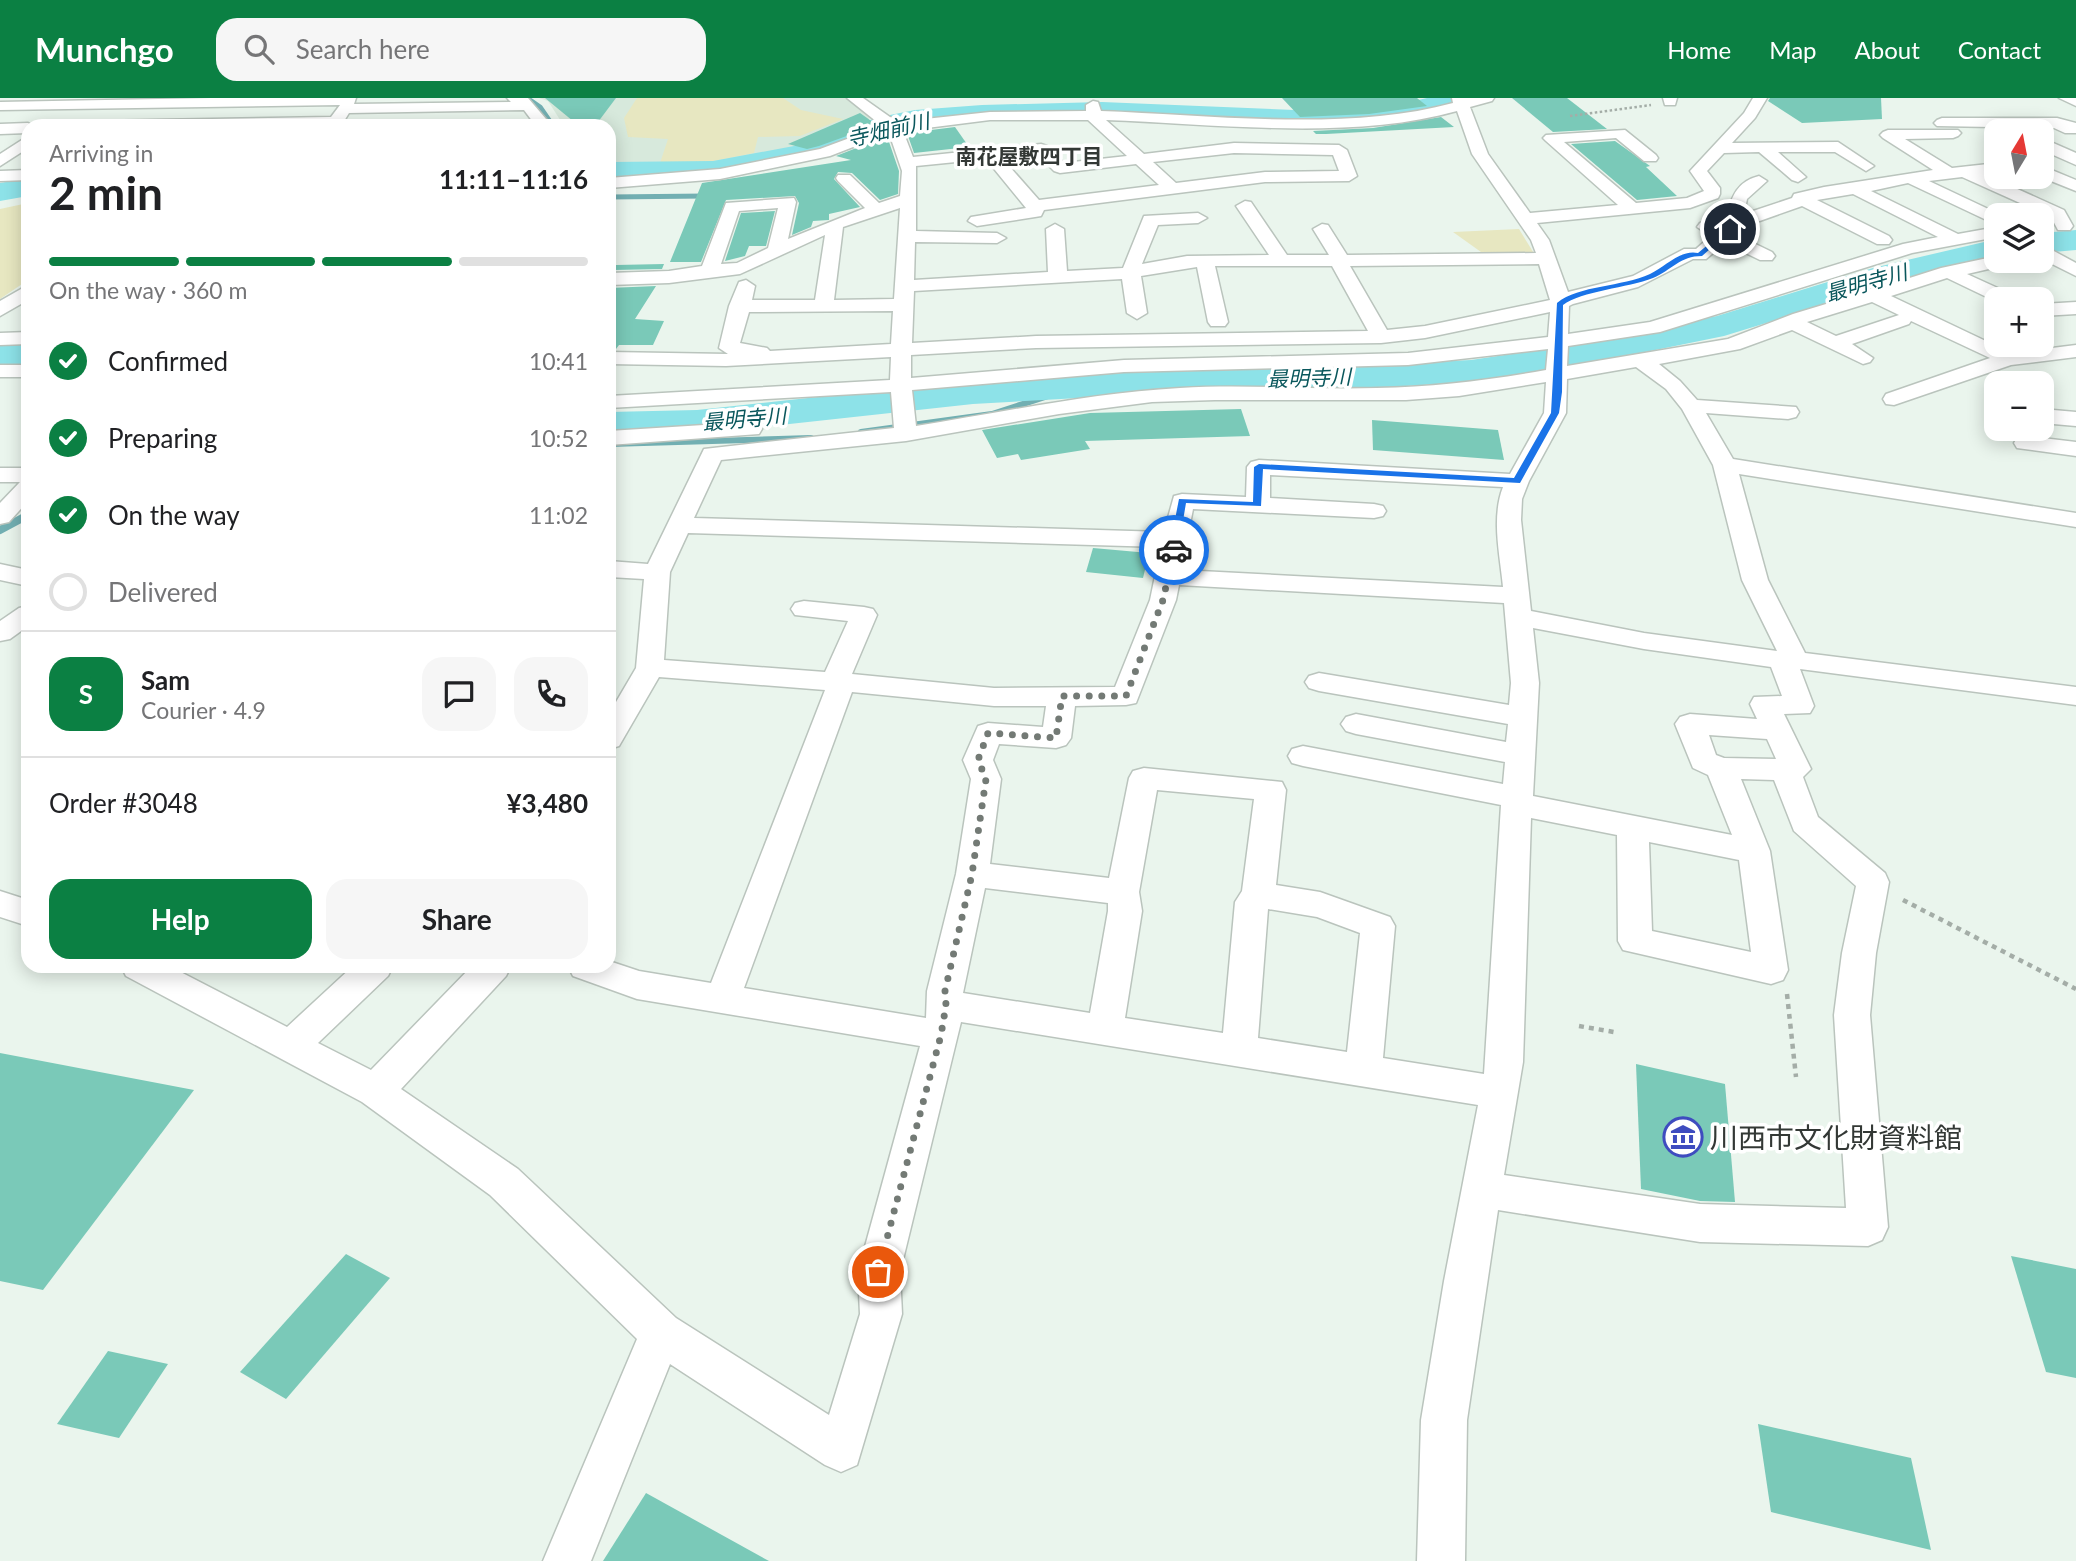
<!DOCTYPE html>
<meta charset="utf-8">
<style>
body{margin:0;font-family:Lato,"Noto Sans JP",sans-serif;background:#f6f6f6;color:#202124;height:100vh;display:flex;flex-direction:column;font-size:26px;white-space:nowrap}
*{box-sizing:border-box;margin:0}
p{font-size:23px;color:#757577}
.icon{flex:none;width:38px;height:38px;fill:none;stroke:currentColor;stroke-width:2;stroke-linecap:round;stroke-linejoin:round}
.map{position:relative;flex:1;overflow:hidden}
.panel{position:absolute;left:21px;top:21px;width:595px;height:854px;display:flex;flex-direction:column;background:#fff;border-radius:21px;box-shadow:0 4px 18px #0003}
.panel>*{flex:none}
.needle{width:46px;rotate:10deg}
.fabs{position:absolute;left:1984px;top:21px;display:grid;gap:14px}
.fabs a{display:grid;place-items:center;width:70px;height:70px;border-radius:14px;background:#fff;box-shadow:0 4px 18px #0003;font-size:35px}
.pin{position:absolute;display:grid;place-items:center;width:60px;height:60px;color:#fff;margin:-30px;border:4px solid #fff;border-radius:50%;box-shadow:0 2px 7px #0007}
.courier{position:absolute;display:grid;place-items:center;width:70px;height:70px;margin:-35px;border:5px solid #1a73e8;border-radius:50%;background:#fff;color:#222;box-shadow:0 2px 9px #0007}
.overview em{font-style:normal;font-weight:700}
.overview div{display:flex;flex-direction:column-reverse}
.overview{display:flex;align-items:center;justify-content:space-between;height:119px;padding:0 28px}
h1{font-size:46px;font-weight:700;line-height:52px}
.bar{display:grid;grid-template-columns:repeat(4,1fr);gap:10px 7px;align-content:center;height:84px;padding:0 28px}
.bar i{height:9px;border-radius:5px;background:#e0e0e0}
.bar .active{background:#0b8043}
.bar p{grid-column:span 4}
.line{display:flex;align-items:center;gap:18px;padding:0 28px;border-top:2px solid #e0e0e0}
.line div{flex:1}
.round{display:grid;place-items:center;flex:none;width:74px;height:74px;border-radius:21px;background:#f6f6f6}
ol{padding:0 28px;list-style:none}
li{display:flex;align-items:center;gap:21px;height:77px}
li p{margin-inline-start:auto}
li .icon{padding:7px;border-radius:50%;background:#0b8043;color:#fff;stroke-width:4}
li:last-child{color:#757577}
li i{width:38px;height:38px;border:4px solid #e0e0e0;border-radius:50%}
.primary-button{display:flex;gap:14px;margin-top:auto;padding:14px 28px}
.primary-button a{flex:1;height:80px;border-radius:21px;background:#0b8043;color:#fff;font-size:28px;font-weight:700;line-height:80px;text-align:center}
.primary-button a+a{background:#f6f6f6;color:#202124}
header{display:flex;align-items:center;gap:42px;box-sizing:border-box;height:98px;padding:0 35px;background:#0b8043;color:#fff}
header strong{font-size:33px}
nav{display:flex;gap:38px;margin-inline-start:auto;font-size:24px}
.search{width:490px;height:63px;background:#f6f6f6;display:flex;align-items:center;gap:18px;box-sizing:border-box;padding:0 24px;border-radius:21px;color:#757577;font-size:26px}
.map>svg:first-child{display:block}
</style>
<header>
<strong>Munchgo</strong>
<div class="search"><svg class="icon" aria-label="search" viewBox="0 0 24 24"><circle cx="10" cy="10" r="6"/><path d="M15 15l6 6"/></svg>Search here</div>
<nav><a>Home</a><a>Map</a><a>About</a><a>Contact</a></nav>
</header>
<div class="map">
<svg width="2076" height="1463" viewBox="0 0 2076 1463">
<rect width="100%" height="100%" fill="#eaf5ed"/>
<path fill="#d7e9dc" d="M539,0H850L875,18L806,49L755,59L704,68L610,70L609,28H564L548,3Z"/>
<g fill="#e7e7c1">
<path d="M637,0H783L801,12L843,21L800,38L758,39L754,55L703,65H660L668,41L628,39L624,20Z"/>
<path d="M28,105V182L0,201V111Z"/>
<path d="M1519,131L1535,157L1488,159L1453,134Z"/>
</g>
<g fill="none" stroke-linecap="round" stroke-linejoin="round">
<g stroke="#72afb2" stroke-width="5">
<path d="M527,0L540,9L553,28"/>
<path d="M609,99L706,98"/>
</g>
<g stroke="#72afb2" stroke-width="6">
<path d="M861,334L992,316L1079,288"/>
<path d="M609,346L811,340"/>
</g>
<path stroke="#72afb2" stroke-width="8" d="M0,432L28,417"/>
<g fill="#8de2e8" fill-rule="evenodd">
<path d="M1427,0H1476L1472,6L1379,27L1344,30L1102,20L982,23L915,28L886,34L856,44L828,58L713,81L609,82V64L713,63L810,45L836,32L880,19L915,12L982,7L1102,4L1344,14L1379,11Z"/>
<path d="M28,80V98L0,103V85Z"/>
<path d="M2076,132V152L2042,155V135Z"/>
<path d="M1997,141V161L1895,185L1724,238L1572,269L1471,284L1311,294L1079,300L973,306L697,336L609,338V314L697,312L973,282L1079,276L1311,270L1471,262L1572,247L1717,218L1873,170Z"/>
<path d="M28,245V267L0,268V246Z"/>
</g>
</g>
<g fill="#7ac9b8">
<path d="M545,0H616L595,28H579Z"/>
<path d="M1282,0H1417L1427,8L1369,16L1300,19Z"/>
<path d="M1512,0H1567L1607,31L1553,34Z"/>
<path d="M1770,0H1881L1882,21L1802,25L1768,3Z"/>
<path d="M860,15L877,27L819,48L807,51L788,46Z"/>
<path d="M1441,19L1454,29L1326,36H1316L1313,33L1373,30Z"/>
<path d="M955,29L969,49L914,55L907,35Z"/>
<path d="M887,38L899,73L898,96L880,102L852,75L838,74L834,81L860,109L829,116V122L813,123L811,129L792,137L799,105L795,98L726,102L701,164H670L702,85L851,62L836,58Z"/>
<path d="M1615,43L1650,68L1646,69L1677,98L1637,102L1571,46Z"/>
<path d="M775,113L766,148H749L745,158L725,163L741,115Z"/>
<path d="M664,166L662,171L614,172L616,167Z"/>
<path d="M656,188L635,221L664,223L653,247H619L616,251H609V190Z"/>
<path d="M1241,311L1250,338L1085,343L1090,351L1021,362L1018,356L997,360L982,332L1090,315Z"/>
<path d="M1372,322L1498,332L1504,362L1373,352Z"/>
<path d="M1093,450L1149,455L1143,480L1086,474Z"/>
<path d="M0,955L194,992L43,1192L0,1183Z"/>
<path d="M1636,966L1725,986L1735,1104L1700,1103L1641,1091Z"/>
<path d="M346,1156L390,1180L286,1301L240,1274Z"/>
<path d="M2011,1158L2076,1171V1280L2046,1274Z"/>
<path d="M108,1253L168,1266L119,1340L57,1326Z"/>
<path d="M1758,1326L1911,1360L1931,1452L1771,1414Z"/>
<path d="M646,1395L769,1463H603Z"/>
</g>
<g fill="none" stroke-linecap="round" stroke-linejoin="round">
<g stroke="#bac4bd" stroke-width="3">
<g id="minor">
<path d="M211,0H356L354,6L511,4L507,0H528L552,28H536L524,12L349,15L341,28H86L94,23L331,19L340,7L0,12V4Z"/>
<path d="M847,0H863L897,24L990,14L1086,13V7L1093,3L1098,4L1101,13C1211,17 1348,34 1453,5L1452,0H1494L1492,3L1470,9L1488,56L1530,115L1618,107L1546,43L1543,40L1546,37L1625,32L1656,57L1658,60L1656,63H1644L1616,40L1564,44L1636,105L1687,100L1704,93L1690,73L1744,15L1753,0H1767L1755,20L1732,45L1838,44L1874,68L1866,73L1835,54H1778L1806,79L1798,84L1792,82L1759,54L1724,55L1707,73L1720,90V96L1718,100L1690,110L1537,125L1549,142L1568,194L1633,178L1684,151H1696L1711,138L1697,129L1700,125L1706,124L1722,129C1731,107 1731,85 1759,78L1767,83L1747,101L1744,116L1792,100L1794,96L1824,89L1933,72L1883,40L1880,37L1883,34L1888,32H1958L1961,35L1958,38L1953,40L1905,41L1952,70L1997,65V75L1984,76L2064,112L2073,128L2070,132H2058L2051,119L1962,79L1929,83L2001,117H1997V127L1908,85L1871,93L1958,136L1997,129V139L1912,155L1660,234L1568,248L1567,268L1728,241L1793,216L1859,196L1860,190L1875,191L1941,170L1997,158V163H2009L2006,167L1967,176L2013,197L2015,201H1997V204L1947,180L1891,198L2011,255L2076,247V259L2011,267L1894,307L1886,306L1883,301L1886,296L1990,260L1911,223L1909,226L1852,246L1873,260L1870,264L1863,266L1792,232L1740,251L1659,266L1680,283L1697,302L1796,309L1799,314L1796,319L1788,321L1706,315L1733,361L2076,415V429L1739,376L1768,482L1805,555L2076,589V607L1800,571L1814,608L1810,615L1784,616L1811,671L1803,679L1818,719L1885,775L1889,784L1876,855L1870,917L1888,1129L1882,1142L1868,1148L1700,1144L1498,1112L1467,1322L1465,1463H1417L1421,1322L1444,1183L1478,1007L961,924L900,1174L902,1216L857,1367L841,1374L825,1367L670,1266L591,1463H543L637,1241L490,1097L362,1004L126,878L121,868H169L287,929L353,868H393L388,878L318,945L371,972L472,868H511L506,878L401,991L518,1071L676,1220L829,1317L860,1216L858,1174L920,948L637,901L573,878L568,868H609V863L639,873L711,885L825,592L659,579L619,648L609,651V616L636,570L644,481L609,479V463L648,466L704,351L894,330L891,294L609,310V298L890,282L891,259L726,268L609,266V254L728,256L719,250L729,208L739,184L746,182L755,188L752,202H815L825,137L740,176L669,185L609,187V175L669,173L702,168L726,105L794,100L796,104L788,141L865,110L838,83L836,80L838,77H850L879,105L900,98L902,73L889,35L830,58L720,81L609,90V80L720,71L820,51L882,28ZM1457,13L1472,56L1531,142L1536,155L1347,157L1328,127L1322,126L1313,131L1329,157H1287L1251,104L1245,103L1236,108L1269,157L1187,158L1142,166L1158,127L1198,125L1207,120L1198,115L1144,118L1123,170L1067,173L1064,131L1055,126L1046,131L1048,174L914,182L915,144L997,145L1006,140L997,135L916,133V68L986,61L1026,110L971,119L968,123L977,128L1035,119L1041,118L1044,112L1265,84L1349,83L1357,78L1347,52L1339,47L1234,45L1144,56L1106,22C1215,26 1351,43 1457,13ZM990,22H1088L1127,58L1064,65L1047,48L1041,46L913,59L903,33ZM1234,55L1333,57L1339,73L1265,74L1176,85L1153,64ZM1037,56L1054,73L1060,75L1136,66L1159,87L1039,102L1002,60ZM1853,96L1938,139L1903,146L1650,224L1568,236L1569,208L1573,206L1638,189L1693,161H1706L1725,145L1760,162H1772L1775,158L1772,154L1735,136L1741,126L1754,125L1802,108L1877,146H1889L1892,142L1889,138L1817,102ZM778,110L768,150L737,165L721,166L739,113ZM900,110L894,201L834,202L843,129ZM1539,166L1550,202L1425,228L1387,232L1350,168ZM1215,168H1332L1368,233L1036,238L912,245L914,193L1122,181L1127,215L1137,221L1147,215L1141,178L1197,169L1208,224L1211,228H1225L1228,224ZM1872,204L1899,217L1836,238L1807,224ZM893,213L891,246L770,253L767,250L740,245L749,214ZM1550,214L1548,239L1408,255L1124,262L911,280V257L1036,250L1381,245L1425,240ZM1548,251L1546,272C1490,282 1434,289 1377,290C1311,292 1246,286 1180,290C1091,295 1004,314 916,328L912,292L1124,274L1408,267ZM1636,269L1666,291L1682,311L1713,367L1742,482L1777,553L1644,535L1531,513L1521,422L1522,401L1529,383L1566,315L1567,281ZM1546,284L1544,315L1510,376L1259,362L1251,364L1247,369L1246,399L1182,396L1174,398L1164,434L694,420L721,362L906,343L1059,316L1152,304L1215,302H1406L1459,298ZM1270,377L1503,389C1491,420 1500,457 1503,489L1181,472L1193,411L1374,420L1383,418L1386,413L1383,408L1374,406L1270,400ZM688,435L1161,449L1150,502L1115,589L994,590L852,576L877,517L873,511L864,509L804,503L795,505L791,511L795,517L848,523L825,574L664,562L670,474ZM1179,487L1504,505L1511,585L1509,607L1319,575L1309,578L1305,584L1309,590L1319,593L1508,626L1506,644L1356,616L1346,619L1341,626L1346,633L1356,636L1505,664L1503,686L1303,648L1292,651L1288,658L1292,665L1303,668L1501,707L1484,976L1383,960L1395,828L1390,819L1320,794L1276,787L1286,692L1282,684L1144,670L1133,673L1129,680L1109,780L990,766L1001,681L993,662L999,646L1056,650L1066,647L1071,640L1075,608L1126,607L1136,605L1176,502ZM1533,530L1644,551L1771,569L1782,598L1754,599L1750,606L1757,621L1690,616L1680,619L1675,626L1693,670L1708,677L1732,737L1533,698L1539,585ZM852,594L994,608H1046L1043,629L988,625L978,628L963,662L971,681L956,776L927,893L926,920L744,890ZM1709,637L1767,641L1776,661L1724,660L1716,657ZM1741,681L1774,682L1794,733L1856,788L1842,855L1834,917L1846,1110L1700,1106L1504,1077L1523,964L1531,720L1617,737L1618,843L1623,852L1771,886L1783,882L1788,872L1770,753ZM1157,692L1254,701L1242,793L1235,804L1223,935L1125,920L1142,813L1139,794ZM1649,744L1739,762L1751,854L1652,833ZM985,790L1108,805V813L1090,915L963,895ZM1268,811L1317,819L1360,835L1347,954L1258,940Z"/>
<path d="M1663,0H1677L1675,7H1665Z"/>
<path d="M2059,0H2076V8Z"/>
<path d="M1942,20H2057L2076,25V35H2065L2054,30L1937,28L1934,25L1937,22Z"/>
<path d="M28,25L34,28H28V35L0,36V26Z"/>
<path d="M28,38V50L0,68V56Z"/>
<path d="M2042,40L2076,55V67L2042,52Z"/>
<path d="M2042,68L2076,82V93L2041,79Z"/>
<path d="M28,72V82L0,83V73Z"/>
<path d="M2042,151L2052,152L2076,165V178L2042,161Z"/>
<path d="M28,187V202L0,218V203Z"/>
<path d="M2076,204V216L2042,218V206Z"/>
<path d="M28,234V246L0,247V235Z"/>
<rect x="0" y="267" width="28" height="12"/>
<path d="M2042,311L2076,314V328L2042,325Z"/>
<path d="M751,324L759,326L762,331L759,336L609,347V333Z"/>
<path d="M2025,338L2076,344V358L2017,350L2014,345L2017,340Z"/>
<path d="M0,370H28V403L9,424L0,426V405L20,384H0Z"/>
<path d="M0,466L28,472V488L0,482Z"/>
<path d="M28,508V528L10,541L0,543V523L19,510Z"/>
<path d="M0,793L28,802V828L0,819Z"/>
</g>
</g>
<path stroke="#a4ada7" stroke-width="2.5" stroke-dasharray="2.5 2.5" stroke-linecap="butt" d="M1570,18L1651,7"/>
<g stroke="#a4ada7" stroke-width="4.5" stroke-dasharray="5 5" stroke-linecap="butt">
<path d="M1903,802L2076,891"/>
<path d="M1787,896L1796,979"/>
<path d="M1579,928L1614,934"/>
</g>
<use href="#minor" fill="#fff" fill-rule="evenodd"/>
</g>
<path fill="#1a73e8" d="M1728,130L1733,131L1702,158C1680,158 1672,172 1653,180C1628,190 1581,193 1563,207L1562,294L1559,315L1520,385L1263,371L1261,408L1186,405L1178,452L1174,455L1169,452L1179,401L1253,404L1254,369L1259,366L1514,380L1551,315L1557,205C1579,187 1622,189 1650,176C1665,169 1681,151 1698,155Z"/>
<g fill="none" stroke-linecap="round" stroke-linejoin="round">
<path stroke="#737a75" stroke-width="7" stroke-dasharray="0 12.6" d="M878,1174L941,937L946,907L945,893L972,776L986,681L978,662L988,635L1056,640L1062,598H1126L1163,502L1174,452"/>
</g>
<defs>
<g id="museum-ring" transform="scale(2.0125)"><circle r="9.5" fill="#fff" stroke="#3e4cbf" stroke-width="1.5"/><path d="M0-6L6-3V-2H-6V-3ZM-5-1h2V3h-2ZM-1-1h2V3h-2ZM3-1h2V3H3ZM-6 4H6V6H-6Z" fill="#3e4cbf"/></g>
</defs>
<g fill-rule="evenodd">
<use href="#museum-ring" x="1683" y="1039"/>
</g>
<g text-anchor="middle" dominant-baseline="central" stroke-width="7" stroke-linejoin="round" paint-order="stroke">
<g font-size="21" font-style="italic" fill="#0a575c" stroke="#fff">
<text transform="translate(888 31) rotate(-13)">寺畑前川</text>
<text transform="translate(1866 184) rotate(-16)">最明寺川</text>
<text transform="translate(1309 279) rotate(-2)">最明寺川</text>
<text transform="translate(744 320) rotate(-5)">最明寺川</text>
</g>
<g font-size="21" font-weight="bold" fill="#333835" stroke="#fff">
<text x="1029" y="57">南花屋敷四丁目</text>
</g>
<g font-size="28" fill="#333835" stroke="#fff" text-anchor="start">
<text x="1710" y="1039">川西市文化財資料館</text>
</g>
</g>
</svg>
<div class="fabs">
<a><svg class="needle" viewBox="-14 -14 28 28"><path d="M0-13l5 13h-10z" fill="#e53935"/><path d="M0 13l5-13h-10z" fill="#757577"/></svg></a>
<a><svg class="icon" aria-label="layers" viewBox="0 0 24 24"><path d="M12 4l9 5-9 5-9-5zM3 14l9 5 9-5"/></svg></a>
<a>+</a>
<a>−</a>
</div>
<div class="pin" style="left:878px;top:1174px;background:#ea580c"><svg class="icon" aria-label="bag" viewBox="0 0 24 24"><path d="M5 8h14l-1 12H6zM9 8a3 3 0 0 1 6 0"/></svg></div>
<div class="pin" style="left:1730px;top:131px;background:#1f2937"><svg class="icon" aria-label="home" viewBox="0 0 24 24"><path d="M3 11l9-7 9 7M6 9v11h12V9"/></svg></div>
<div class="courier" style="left:1174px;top:452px"><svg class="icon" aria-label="car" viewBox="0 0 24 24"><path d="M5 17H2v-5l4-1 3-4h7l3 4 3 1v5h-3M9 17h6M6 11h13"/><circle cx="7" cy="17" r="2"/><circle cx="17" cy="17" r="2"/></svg></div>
<section class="panel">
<div class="overview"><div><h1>2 min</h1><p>Arriving in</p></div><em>11:11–11:16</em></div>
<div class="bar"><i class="active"></i><i class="active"></i><i class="active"></i><i></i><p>On the way · 360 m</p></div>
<ol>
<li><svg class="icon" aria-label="check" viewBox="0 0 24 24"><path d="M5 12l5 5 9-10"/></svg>Confirmed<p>10:41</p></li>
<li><svg class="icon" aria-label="check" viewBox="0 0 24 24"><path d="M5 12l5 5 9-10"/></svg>Preparing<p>10:52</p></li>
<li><svg class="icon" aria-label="check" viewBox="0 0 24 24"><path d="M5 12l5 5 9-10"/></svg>On the way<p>11:02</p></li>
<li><i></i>Delivered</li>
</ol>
<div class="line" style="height:126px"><b class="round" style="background:#0b8043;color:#fff">S</b><div><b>Sam</b><p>Courier · 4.9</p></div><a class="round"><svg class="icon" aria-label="chat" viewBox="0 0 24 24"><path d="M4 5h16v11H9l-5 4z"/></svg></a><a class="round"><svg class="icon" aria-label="phone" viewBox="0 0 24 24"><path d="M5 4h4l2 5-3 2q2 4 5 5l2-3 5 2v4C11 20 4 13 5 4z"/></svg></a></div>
<div class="line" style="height:91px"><div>Order #3048</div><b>¥3,480</b></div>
<div class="primary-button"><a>Help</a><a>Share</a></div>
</section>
</div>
